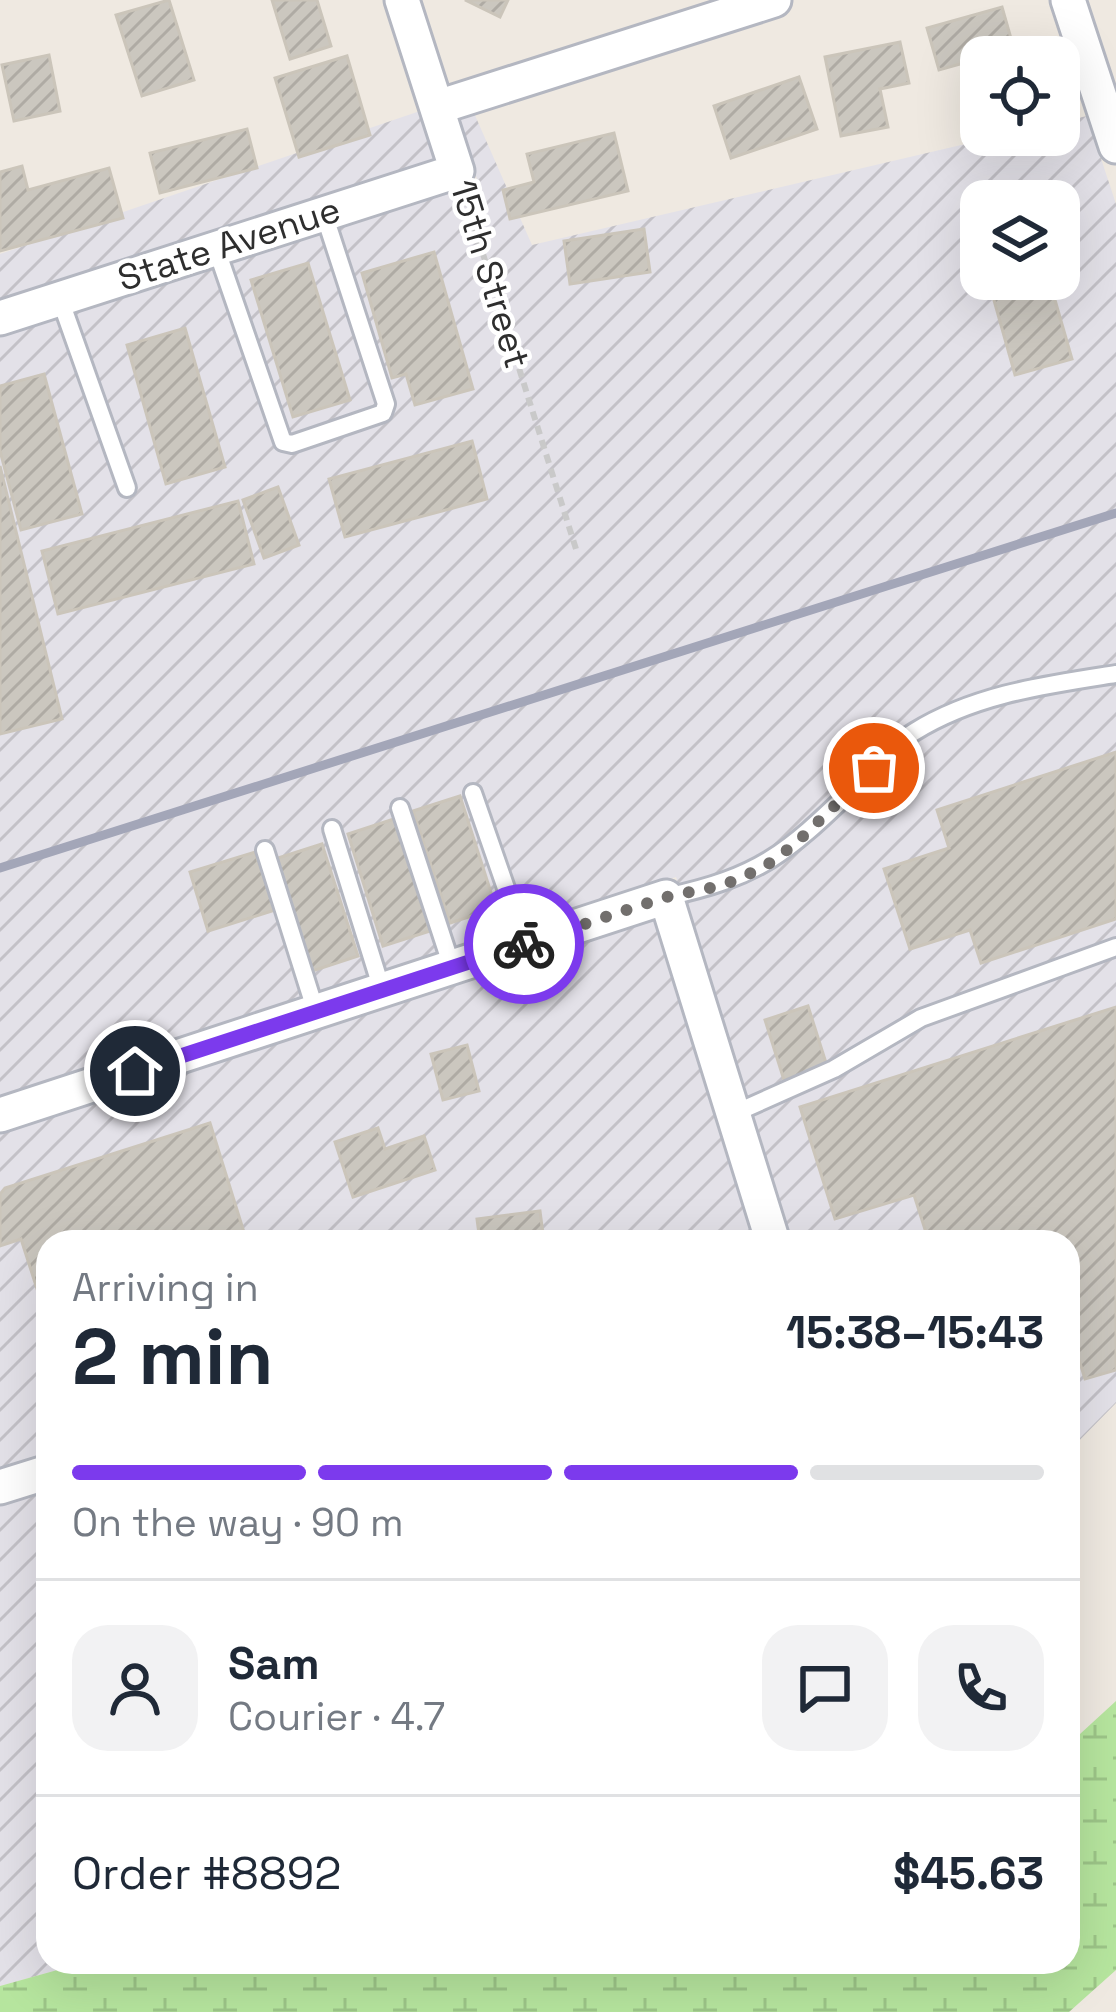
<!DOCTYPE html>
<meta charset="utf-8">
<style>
body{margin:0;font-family:"Space Grotesk",sans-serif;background:#f2f2f3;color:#1f2937;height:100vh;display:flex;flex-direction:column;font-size:45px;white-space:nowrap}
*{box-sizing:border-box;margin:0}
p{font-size:39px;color:#747a83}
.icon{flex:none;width:66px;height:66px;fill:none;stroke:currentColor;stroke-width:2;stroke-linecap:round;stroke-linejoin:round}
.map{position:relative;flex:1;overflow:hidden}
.side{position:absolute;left:36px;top:1230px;width:1044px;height:744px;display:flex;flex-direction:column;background:#fff;border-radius:36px;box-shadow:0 12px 48px #0002}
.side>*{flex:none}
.buttons{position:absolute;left:960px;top:36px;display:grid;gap:24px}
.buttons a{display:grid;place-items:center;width:120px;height:120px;border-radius:24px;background:#fff;box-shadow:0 12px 48px #0002;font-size:60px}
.pin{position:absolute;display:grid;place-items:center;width:102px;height:102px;color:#fff;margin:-51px;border:6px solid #fff;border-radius:50%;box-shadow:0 3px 12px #0007}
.courier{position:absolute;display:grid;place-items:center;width:120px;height:120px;margin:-60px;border:9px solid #7c3aed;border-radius:50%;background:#fff;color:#222;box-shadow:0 3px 15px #0007}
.headline em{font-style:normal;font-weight:700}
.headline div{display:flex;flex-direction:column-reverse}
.headline{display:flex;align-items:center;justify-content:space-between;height:204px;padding:0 36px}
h1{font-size:78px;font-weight:700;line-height:90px}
.bar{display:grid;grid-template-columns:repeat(4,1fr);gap:18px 12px;align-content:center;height:144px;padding:0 36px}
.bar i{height:15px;border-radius:9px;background:#e0e1e3}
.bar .on{background:#7c3aed}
.bar p{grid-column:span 4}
.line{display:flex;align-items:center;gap:30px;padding:0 36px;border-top:3px solid #e0e1e3}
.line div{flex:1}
.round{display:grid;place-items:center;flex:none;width:126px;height:126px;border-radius:36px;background:#f2f2f3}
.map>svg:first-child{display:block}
</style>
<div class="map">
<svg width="1116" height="2012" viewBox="0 0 1116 2012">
<defs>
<pattern id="industrial-furrows" width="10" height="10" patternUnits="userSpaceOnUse" patternTransform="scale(3)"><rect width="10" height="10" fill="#e3e1e8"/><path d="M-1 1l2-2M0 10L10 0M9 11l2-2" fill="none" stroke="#c3c1c7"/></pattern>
<pattern id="wetland-marsh" width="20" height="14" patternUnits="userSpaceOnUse" patternTransform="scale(3)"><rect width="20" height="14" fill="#b6e59e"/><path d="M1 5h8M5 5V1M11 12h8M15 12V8" fill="none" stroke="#9dc588"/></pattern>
<pattern id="building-hatch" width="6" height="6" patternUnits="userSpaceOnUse" patternTransform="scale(3)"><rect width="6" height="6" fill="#cbc7bf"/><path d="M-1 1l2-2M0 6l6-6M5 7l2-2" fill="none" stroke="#afaba4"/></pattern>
</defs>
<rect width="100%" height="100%" fill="#efe9e1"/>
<g fill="url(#industrial-furrows)" fill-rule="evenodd">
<path d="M420,111L435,160L0,301V254Z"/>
<path d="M474,113L532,245L1004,135H1059V122L1087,116L1116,204V1403L1068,1452V1242H791L676,877L0,1098V336L478,183L459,118ZM981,201H1059V279H981Z"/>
<path d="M654,918L754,1240L48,1242V1455L0,1470V1133Z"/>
<path d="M48,1490V1962H86L0,1986V1504Z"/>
</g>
<path fill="url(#wetland-marsh)" d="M1116,1701V1970L1069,2012H0V1986L86,1962H1068V1745Z"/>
<g fill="url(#building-hatch)" stroke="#cbc5ba" stroke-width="3">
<path d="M169,0L194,80L142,96L116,15Z"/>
<path d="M272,0H317L331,46L290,59Z"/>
<path d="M465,0H508L500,17Z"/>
<path d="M1002,7L1014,49L939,70L927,28Z"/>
<path d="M900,42L909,83L880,89L888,127L841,136L825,57Z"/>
<path d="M49,55L60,111L14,121L2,65Z"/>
<path d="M347,56L370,135L299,157L275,78Z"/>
<path d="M799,77L817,129L731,158L714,106Z"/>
<path d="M247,129L257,168L160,193L150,153Z"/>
<path d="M614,133L628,191L510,219L503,190L534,182L527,154Z"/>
<path d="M22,166L28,190L109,168L123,218L0,251V172Z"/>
<path d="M644,229L650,272L570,284L564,241Z"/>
<path d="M434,252L473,389L415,405L406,374L392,378L362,273Z"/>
<path d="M308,263L350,400L293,417L251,280Z"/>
<path d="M988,279H1049L1072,359L1015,375Z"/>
<path d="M185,328L225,467L166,484L127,345Z"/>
<path d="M44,374L82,514L21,530L0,451V386Z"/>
<path d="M472,441L487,499L345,537L329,479Z"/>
<path d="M0,466L62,719L0,734Z"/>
<path d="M278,487L299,545L264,558L243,500Z"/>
<path d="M238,501L254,564L58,614L42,551Z"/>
<path d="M1116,752V919L981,963L970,930L910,949L884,869L949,848L937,810Z"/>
<path d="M460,796L496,908L450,923L413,811Z"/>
<path d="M394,819L430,931L383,946L348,834Z"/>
<path d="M322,844L358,956L312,971L275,859Z"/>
<path d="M255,852L275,910L208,931L190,872Z"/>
<path d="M808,1006L827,1066L784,1080L765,1020Z"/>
<path d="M1116,1007V1370L1085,1379L1068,1325V1242H929L914,1195L835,1219L800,1107Z"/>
<path d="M467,1045L479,1091L443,1100L431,1054Z"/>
<path d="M210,1123L247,1242H48V1289L38,1292L21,1239L0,1246V1194L5,1188Z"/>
<path d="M378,1128L385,1149L424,1136L435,1170L353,1197L335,1142Z"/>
<path d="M540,1211L544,1242H480L477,1219Z"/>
</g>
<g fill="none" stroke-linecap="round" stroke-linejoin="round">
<g stroke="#b4b7c1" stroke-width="22">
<g id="service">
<path d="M216,248L283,442L292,444L383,413L386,404L324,214"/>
<path d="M60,299L127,488"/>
<path d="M473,793L525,943"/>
<path d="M400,808L452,967"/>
<path d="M332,829L382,990"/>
<path d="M265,850L316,1012"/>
<path d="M666,897C759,877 786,854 853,789C872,770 891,746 914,732C975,694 1046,685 1116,674"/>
<path d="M733,1114L834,1069L921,1018L1116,947"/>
</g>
</g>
<g stroke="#b4b7c1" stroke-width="39">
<g id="minor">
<path d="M1068,0L1116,146"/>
<path d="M438,107L774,0"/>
<path d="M0,318L457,171L402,0"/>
<path d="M0,1115L666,897L773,1242"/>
<path d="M0,1487L48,1472"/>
</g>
</g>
<path stroke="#c9c9c9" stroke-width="6" stroke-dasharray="9 6" stroke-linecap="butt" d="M465,197L576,549"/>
<use href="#service" stroke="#fff" stroke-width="16"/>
<use href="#minor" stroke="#fff" stroke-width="33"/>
<path stroke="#a3a6b8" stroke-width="9" d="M0,868L1116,513"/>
</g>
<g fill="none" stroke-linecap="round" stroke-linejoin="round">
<path stroke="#726f6d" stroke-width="12" stroke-dasharray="0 21.6" d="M524,944L666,897L724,885L764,867L794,845L874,768"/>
<path stroke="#7c3aed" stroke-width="15" d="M135,1071L524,944"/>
</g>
<g text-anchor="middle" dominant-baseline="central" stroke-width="9" stroke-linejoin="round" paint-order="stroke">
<g font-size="36" fill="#2e2e2e" stroke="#fff">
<text transform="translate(229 244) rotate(-18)">State Avenue</text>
<text transform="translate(490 274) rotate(73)">15th Street</text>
</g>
</g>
</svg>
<div class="buttons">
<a><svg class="icon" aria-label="locate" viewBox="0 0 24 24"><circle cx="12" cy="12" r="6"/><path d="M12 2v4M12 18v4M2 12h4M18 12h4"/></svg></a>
<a><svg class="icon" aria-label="layers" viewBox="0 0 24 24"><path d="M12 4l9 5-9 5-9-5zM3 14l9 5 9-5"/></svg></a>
</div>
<div class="pin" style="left:874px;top:768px;background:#ea580c"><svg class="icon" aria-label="bag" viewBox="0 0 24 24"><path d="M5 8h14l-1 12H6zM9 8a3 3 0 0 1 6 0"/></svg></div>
<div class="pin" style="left:135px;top:1071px;background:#1f2937"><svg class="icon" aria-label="home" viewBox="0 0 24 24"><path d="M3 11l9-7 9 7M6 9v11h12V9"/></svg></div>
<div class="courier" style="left:524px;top:944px"><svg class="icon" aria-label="bike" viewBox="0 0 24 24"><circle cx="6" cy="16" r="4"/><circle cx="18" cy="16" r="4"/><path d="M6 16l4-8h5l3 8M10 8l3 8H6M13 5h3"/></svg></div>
<section class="side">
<div class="headline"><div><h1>2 min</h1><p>Arriving in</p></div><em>15:38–15:43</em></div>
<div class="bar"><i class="on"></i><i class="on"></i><i class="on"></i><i></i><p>On the way · 90 m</p></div>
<div class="line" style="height:216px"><a class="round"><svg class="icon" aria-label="person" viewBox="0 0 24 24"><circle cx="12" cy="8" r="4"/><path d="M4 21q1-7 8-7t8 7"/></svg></a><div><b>Sam</b><p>Courier · 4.7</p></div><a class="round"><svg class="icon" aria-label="chat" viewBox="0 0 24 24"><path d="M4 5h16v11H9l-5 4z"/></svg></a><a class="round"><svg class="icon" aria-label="phone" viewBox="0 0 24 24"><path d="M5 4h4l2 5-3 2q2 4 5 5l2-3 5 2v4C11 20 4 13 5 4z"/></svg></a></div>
<div class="line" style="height:156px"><div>Order #8892</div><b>$45.63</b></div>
</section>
</div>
